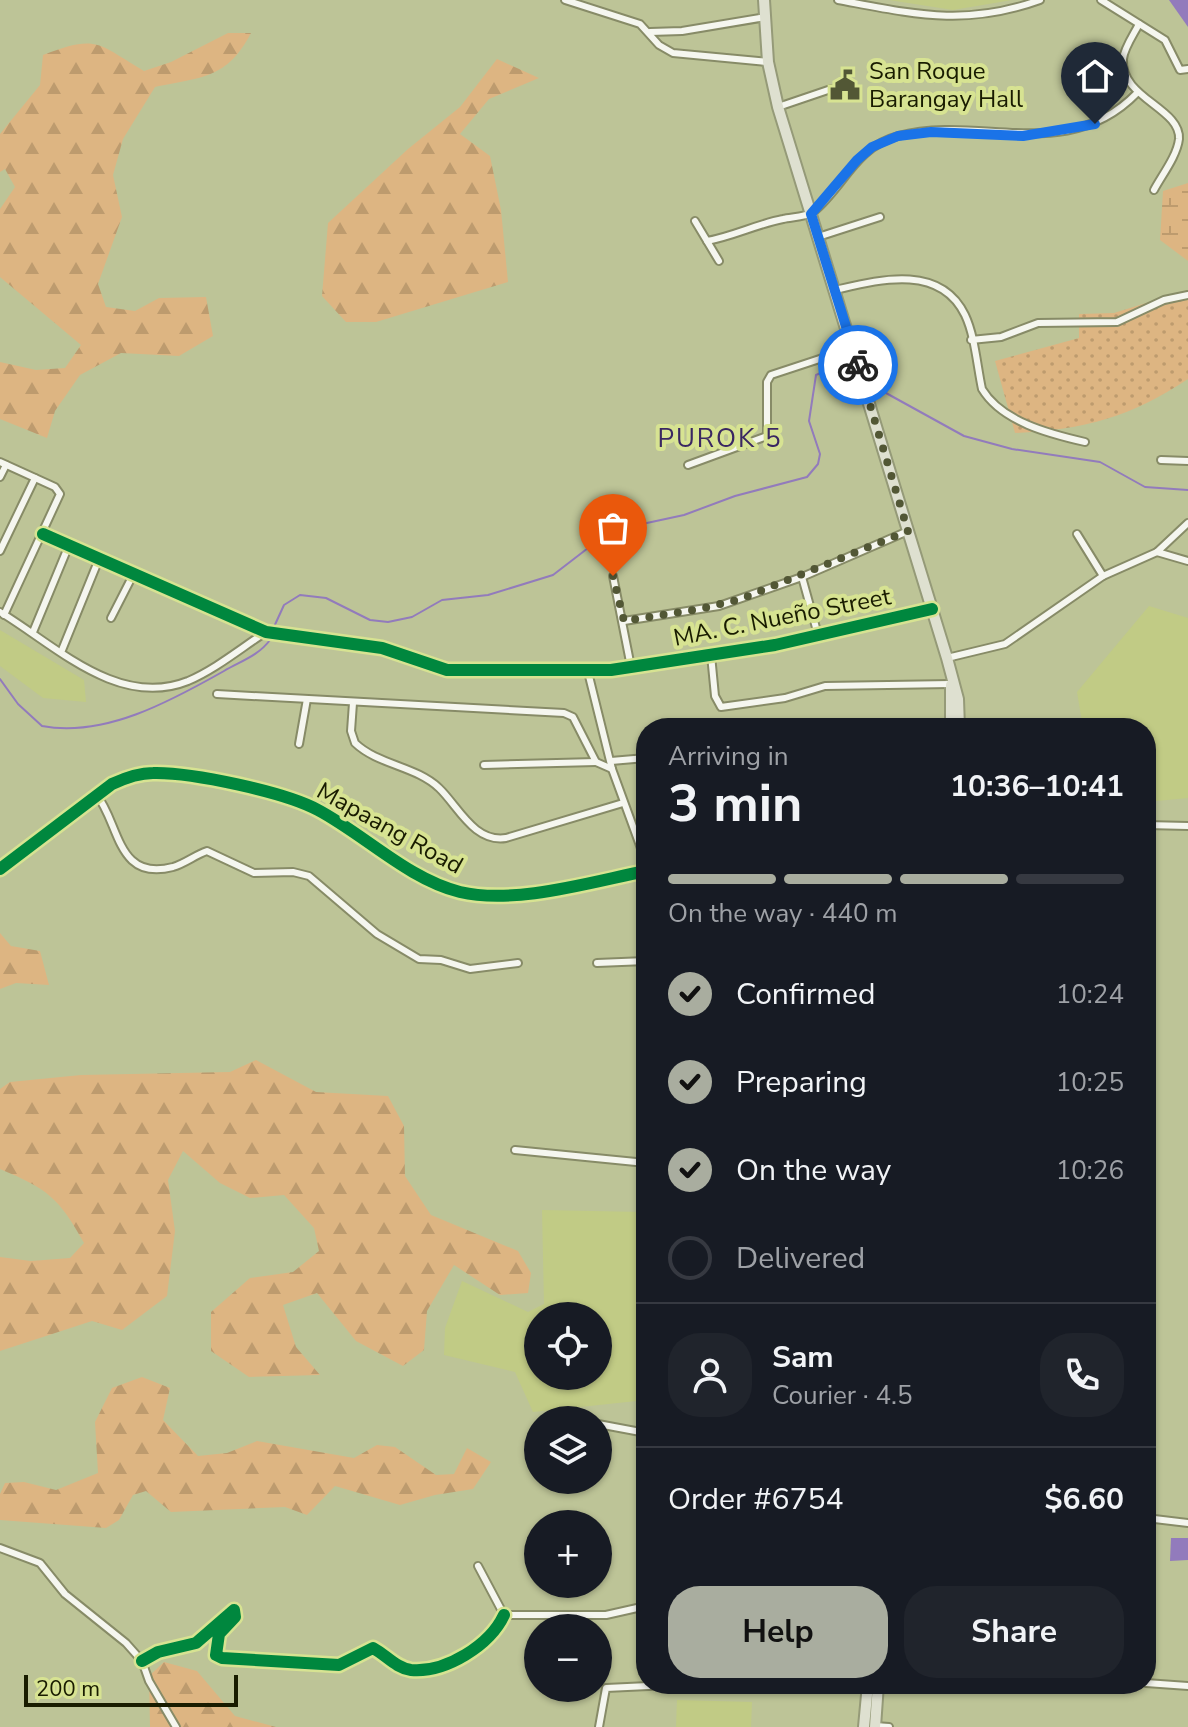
<!DOCTYPE html>
<meta charset="utf-8">
<style>
body{margin:0;font-family:"Nunito Sans",sans-serif;background:#20242c;color:#f1f3f6;height:100vh;display:flex;flex-direction:column;font-size:30px;white-space:nowrap}
*{box-sizing:border-box;margin:0}
p{font-size:26px;color:#9ea1a6}
.icon{flex:none;width:44px;height:44px;fill:none;stroke:currentColor;stroke-width:2;stroke-linecap:round;stroke-linejoin:round}
.map{position:relative;flex:1;overflow:hidden}
.details{position:absolute;left:636px;top:718px;width:520px;height:976px;display:flex;flex-direction:column;background:#171b24;border-radius:32px;box-shadow:0 2px 6px #0004}
.details>*{flex:none}
.tools{position:absolute;left:524px;top:1302px;display:grid;gap:16px}
.tools a{display:grid;place-items:center;width:88px;height:88px;border-radius:50%;background:#171b24;box-shadow:0 2px 6px #0004;font-size:40px}
.scale{position:absolute;left:24px;bottom:20px;width:214px;box-sizing:border-box;padding-left:8px;border:4px solid #191c00;border-top:0;font-size:22px;line-height:28px;white-space:nowrap;color:#191c00;-webkit-text-stroke:6px #d7e392;paint-order:stroke}
.pin{position:absolute;display:grid;place-items:center;width:68px;height:68px;color:#fff;margin:-82px -34px;border-radius:50% 50% 50% 0;rotate:-45deg;box-shadow:0 0 8px #0007}
.pin .icon{rotate:45deg}
.courier{position:absolute;display:grid;place-items:center;width:80px;height:80px;margin:-40px;border:6px solid #1a73e8;border-radius:50%;background:#fff;color:#222;box-shadow:0 2px 10px #0007}
.summary em{font-style:normal;font-weight:700}
.summary div{display:flex;flex-direction:column-reverse}
.summary{display:flex;align-items:center;justify-content:space-between;height:136px;padding:0 32px}
h1{font-size:52px;font-weight:700;line-height:60px}
.bar{display:grid;grid-template-columns:repeat(4,1fr);gap:12px 8px;align-content:center;height:96px;padding:0 32px}
.bar i{height:10px;border-radius:6px;background:#363941}
.bar .current{background:#a9ad9f}
.bar p{grid-column:span 4}
.line{display:flex;align-items:center;gap:20px;padding:0 32px;border-top:2px solid #363941}
.line div{flex:1}
.round{display:grid;place-items:center;flex:none;width:84px;height:84px;border-radius:32px;background:#20242c}
ol{padding:0 32px;list-style:none}
li{display:flex;align-items:center;gap:24px;height:88px}
li p{margin-inline-start:auto}
li .icon{padding:8px;border-radius:50%;background:#a9ad9f;color:#111;stroke-width:4}
li:last-child{color:#9ea1a6}
li i{width:44px;height:44px;border:4px solid #363941;border-radius:50%}
.action{display:flex;gap:16px;margin-top:auto;padding:16px 32px}
.action a{flex:1;height:92px;border-radius:32px;background:#a9ad9f;color:#111;font-size:32px;font-weight:700;line-height:92px;text-align:center}
.action a+a{background:#20242c;color:#f1f3f6}
.map>svg:first-child{display:block}
</style>
<div class="map">
<svg width="1188" height="1727" viewBox="0 0 1188 1727">
<defs>
<pattern id="grass-dots" width="8" height="8" patternUnits="userSpaceOnUse" patternTransform="scale(2)"><rect width="8" height="8" fill="#ddb582"/><path d="M2 2h.1M6 6h.1" fill="none" stroke="#bd9b6e" stroke-width="1.8" stroke-linecap="round"/></pattern>
<pattern id="forest-firs" width="22" height="20" patternUnits="userSpaceOnUse" patternTransform="scale(2)"><rect width="22" height="20" fill="#ddb582"/><path d="M5 1l3.5 6h-7zM16 11l3.5 6h-7z" fill="#bd9b6e"/></pattern>
<pattern id="wetland-marsh" width="20" height="14" patternUnits="userSpaceOnUse" patternTransform="scale(2)"><rect width="20" height="14" fill="#ddb582"/><path d="M1 5h8M5 5V1M11 12h8M15 12V8" fill="none" stroke="#bd9b6e"/></pattern>
</defs>
<rect width="100%" height="100%" fill="#bdc497"/>
<g fill="#c1cb85" fill-rule="evenodd">
<path d="M889,0H1012L953,10Z"/>
<path d="M1149,606L1188,618V798L1146,802V728H1083L1077,692Z"/>
<path d="M0,630L84,680L86,702L43,698L0,666Z"/>
<path d="M542,1210L642,1212L637,1274L639,1314L646,1315V1400L533,1412L515,1372L444,1355L445,1328L462,1281L528,1312L544,1304ZM598,1316V1376H538V1316Z"/>
<path d="M677,1700L752,1702L751,1727H676Z"/>
</g>
<path fill="url(#grass-dots)" d="M1188,290V379C1131,417 1083,430 1015,433L995,361L1079,338V314L1114,313Z"/>
<g fill="url(#forest-firs)">
<path d="M228,33H251C227,79 202,77 155,87L123,139L113,175L122,217L98,284L106,307L135,311L159,298L206,297L213,336L179,356L121,353L80,375L55,411L47,438L0,419V362L36,370L65,368L81,345L0,277V209L15,187L5,169L0,172V134L40,85L43,55C97,34 97,43 144,71L171,62Z"/>
<path d="M497,59L539,78L489,99L460,134L490,156L501,210L508,282L376,322H346L322,296L328,223L408,149L460,107Z"/>
<path d="M0,933L11,946L40,951L49,985L16,983L0,989Z"/>
<path d="M256,1060L316,1092L388,1096L404,1126L405,1176L431,1215L518,1251L531,1273L528,1293L500,1295L454,1265L427,1311L424,1350L403,1366L356,1341L317,1293L283,1305L296,1347L320,1375L249,1377L211,1351V1312L250,1278L293,1272L319,1251L314,1228L284,1195L250,1198L220,1183L183,1151L168,1180L175,1231L167,1296L122,1330L92,1321L0,1351V1257L31,1261L70,1258L84,1243C59,1198 48,1189 0,1169V1089L10,1082L81,1075L230,1072Z"/>
<path d="M142,1377L170,1388L163,1420L198,1456L227,1453L257,1441L354,1458L377,1445L395,1447L436,1475L454,1474L467,1448L491,1462L473,1489L435,1495L400,1505L335,1486L307,1515L285,1507L171,1512L146,1491L133,1495L119,1520L106,1528L0,1520V1494L5,1483L24,1482L56,1490L98,1473L95,1422L112,1388Z"/>
<path d="M164,1662L197,1671L235,1716L276,1727H150L149,1676Z"/>
</g>
<path fill="url(#wetland-marsh)" d="M1188,183V261L1160,240L1163,191Z"/>
<g fill="#927bbc">
<path d="M1169,0H1188V27Z"/>
<path d="M1171,1538H1188V1560L1170,1561Z"/>
</g>
<g fill="none" stroke-linecap="round" stroke-linejoin="round">
<g stroke="#927bbc" stroke-width="2">
<path d="M866,382L964,436L1012,449L1100,462L1145,487L1188,490"/>
<path d="M273,629L284,605L300,595L326,598L370,620L388,622L412,617L442,600L488,595L553,575L605,535L619,529L684,515L735,496L807,477L818,464L820,454L809,421L816,375L830,369L857,377"/>
<path d="M0,679L18,704L42,726C104,738 171,701 224,671C241,661 258,656 270,640"/>
</g>
<g stroke="#878b67" stroke-width="10">
<g id="minor">
<path d="M565,0L640,24L659,45L673,53L768,62"/>
<path d="M838,0C914,14 965,27 1040,0"/>
<path d="M1101,0L1165,40L1180,70L1188,69"/>
<path d="M1139,24C1134,34 1124,48 1123,59C1120,98 1181,108 1179,139C1177,156 1162,175 1154,190"/>
<path d="M650,32L682,31L766,17"/>
<path d="M778,107L831,89"/>
<path d="M695,221L719,261"/>
<path d="M818,237L880,217"/>
<path d="M707,241C734,236 757,224 783,219C792,217 806,217 813,212C844,187 855,147 898,136C981,114 1067,165 1137,93"/>
<path d="M835,290C878,280 940,263 965,315C975,336 977,366 982,389C1002,422 1050,434 1085,442"/>
<path d="M971,340L1001,337L1038,323L1117,322L1164,300L1188,295"/>
<path d="M1161,460L1188,461"/>
<path d="M0,462L55,487L60,494L4,615"/>
<path d="M688,465L767,436V382L771,375L853,348"/>
<path d="M0,477L6,465"/>
<path d="M1188,523L1157,552L1188,561"/>
<path d="M43,534L266,632L382,648L447,670H611L775,645L932,609"/>
<path d="M1077,534L1103,576"/>
<path d="M0,551L35,478"/>
<path d="M613,576L631,667"/>
<path d="M0,612C55,645 118,709 188,681C216,669 241,648 266,632"/>
<path d="M111,618L133,575"/>
<path d="M624,621L719,606L802,577"/>
<path d="M33,632L69,545"/>
<path d="M818,635L802,577L908,531"/>
<path d="M62,650L99,559"/>
<path d="M711,655L715,696L721,707L785,698L825,686L951,684"/>
<path d="M947,658L1005,644L1103,576L1157,552"/>
<path d="M588,672L612,769L646,862"/>
<path d="M217,694L564,713L573,717L596,762L612,769"/>
<path d="M353,703L351,731L355,743C378,765 416,766 439,788C458,806 474,843 506,838L623,803"/>
<path d="M299,744L307,699"/>
<path d="M611,761L646,758"/>
<path d="M484,765L596,762"/>
<path d="M96,794C120,823 116,882 173,867C186,863 195,855 207,851L254,873L293,872L309,876L377,934L419,959L441,960L470,969L518,963"/>
<path d="M1146,825L1188,826"/>
<path d="M597,963L646,961"/>
<path d="M515,1150L646,1163"/>
<path d="M646,1218L641,1247L642,1305L646,1306"/>
<path d="M598,1424L646,1433"/>
<path d="M1146,1518L1188,1523"/>
<path d="M0,1548L40,1563L65,1594L126,1643L142,1661L149,1681L176,1727"/>
<path d="M478,1566L504,1615"/>
<path d="M504,1615H606L646,1606"/>
<path d="M142,1661L158,1652L196,1643L234,1610L235,1617L219,1634L216,1655L222,1658L339,1665L373,1648C386,1655 396,1668 411,1670C446,1673 490,1645 504,1615"/>
<path d="M1146,1683L1188,1686"/>
<path d="M875,1726L889,1727"/>
<path d="M599,1727L606,1688L691,1684"/>
</g>
</g>
<g stroke="#878b67" stroke-width="12">
<path id="tertiary" d="M0,869L112,784C125,778 138,773 153,773C191,772 285,792 318,810C365,835 408,879 460,892C515,905 591,882 646,871"/>
</g>
<g stroke="#959a78" stroke-width="14">
<g id="trunk">
<path d="M764,0L768,62L778,107L947,658L958,699L959,728"/>
<path d="M951,728V685"/>
<path d="M864,1727L868,1684"/>
<path d="M875,1727L878,1684"/>
</g>
</g>
<use href="#minor" stroke="#f5f6ef" stroke-width="6"/>
<use href="#tertiary" stroke="#f5f6ef" stroke-width="8"/>
<use href="#trunk" stroke="#dee0d0" stroke-width="10"/>
<g stroke="#d7e392" stroke-width="17">
<g id="cycleway">
<path d="M43,534L266,632L382,648L447,670H611L775,645L932,609"/>
<path d="M0,869L112,784C125,778 138,773 153,773C191,772 285,792 318,810C365,835 408,879 460,892C515,905 591,882 646,871"/>
<path d="M142,1661L158,1652L196,1643L234,1610L235,1617L219,1634L216,1655L222,1658L339,1665L373,1648C386,1655 396,1668 411,1670C446,1673 490,1645 504,1615"/>
</g>
</g>
<use href="#cycleway" stroke="#00873e" stroke-width="12"/>
</g>
<g fill="none" stroke-linecap="round" stroke-linejoin="round">
<path stroke="#525735" stroke-width="8" stroke-dasharray="0 14.4" d="M613,576L624,621L700,609L741,599L908,531L858,365"/>
<path stroke="#1a73e8" stroke-width="10" d="M858,365L811,214L857,160L872,147L898,136L931,132L1023,136L1095,124"/>
</g>
<defs>
<g id="civic-bare" transform="scale(2.4)"><path d="M-.6-6.5H3V-4.5H.6V-3L4-1V1h2V6H-6V1h2V-1L-.6-3ZM-1.2 2.5V6h2.4V2.5Z" fill="#525735" stroke="#d7e392" stroke-width="2.5" paint-order="stroke"/></g>
</defs>
<g fill-rule="evenodd">
<use href="#civic-bare" x="845" y="85"/>
</g>
<g text-anchor="middle" dominant-baseline="central" stroke-width="8" stroke-linejoin="round" paint-order="stroke">
<g font-size="24" fill="#191c00" stroke="#d7e392" text-anchor="start">
<text x="869" y="71">San Roque<tspan x="869" dy="28">Barangay Hall</tspan></text>
</g>
<g font-size="24" fill="#191c00" stroke="#d7e392">
<text transform="translate(782 617) rotate(-11)">MA. C. Nueño Street</text>
<text transform="translate(390 828) rotate(29)">Mapaang Road</text>
</g>
<g font-size="26" letter-spacing="2" fill="#3a2762" stroke="#d7e392">
<text x="720" y="438">PUROK 5</text>
</g>
</g>
</svg>
<div class="tools">
<a><svg class="icon" aria-label="locate" viewBox="0 0 24 24"><circle cx="12" cy="12" r="6"/><path d="M12 2v4M12 18v4M2 12h4M18 12h4"/></svg></a>
<a><svg class="icon" aria-label="layers" viewBox="0 0 24 24"><path d="M12 4l9 5-9 5-9-5zM3 14l9 5 9-5"/></svg></a>
<a>+</a>
<a>−</a>
</div>
<div class="scale">200 m</div>
<div class="pin" style="left:613px;top:576px;background:#ea580c"><svg class="icon" aria-label="bag" viewBox="0 0 24 24"><path d="M5 8h14l-1 12H6zM9 8a3 3 0 0 1 6 0"/></svg></div>
<div class="pin" style="left:1095px;top:124px;background:#1f2937"><svg class="icon" aria-label="home" viewBox="0 0 24 24"><path d="M3 11l9-7 9 7M6 9v11h12V9"/></svg></div>
<div class="courier" style="left:858px;top:365px"><svg class="icon" aria-label="bike" viewBox="0 0 24 24"><circle cx="6" cy="16" r="4"/><circle cx="18" cy="16" r="4"/><path d="M6 16l4-8h5l3 8M10 8l3 8H6M13 5h3"/></svg></div>
<section class="details">
<div class="summary"><div><h1>3 min</h1><p>Arriving in</p></div><em>10:36–10:41</em></div>
<div class="bar"><i class="current"></i><i class="current"></i><i class="current"></i><i></i><p>On the way · 440 m</p></div>
<ol>
<li><svg class="icon" aria-label="check" viewBox="0 0 24 24"><path d="M5 12l5 5 9-10"/></svg>Confirmed<p>10:24</p></li>
<li><svg class="icon" aria-label="check" viewBox="0 0 24 24"><path d="M5 12l5 5 9-10"/></svg>Preparing<p>10:25</p></li>
<li><svg class="icon" aria-label="check" viewBox="0 0 24 24"><path d="M5 12l5 5 9-10"/></svg>On the way<p>10:26</p></li>
<li><i></i>Delivered</li>
</ol>
<div class="line" style="height:144px"><a class="round"><svg class="icon" aria-label="person" viewBox="0 0 24 24"><circle cx="12" cy="8" r="4"/><path d="M4 21q1-7 8-7t8 7"/></svg></a><div><b>Sam</b><p>Courier · 4.5</p></div><a class="round"><svg class="icon" aria-label="phone" viewBox="0 0 24 24"><path d="M5 4h4l2 5-3 2q2 4 5 5l2-3 5 2v4C11 20 4 13 5 4z"/></svg></a></div>
<div class="line" style="height:104px"><div>Order #6754</div><b>$6.60</b></div>
<div class="action"><a>Help</a><a>Share</a></div>
</section>
</div>
